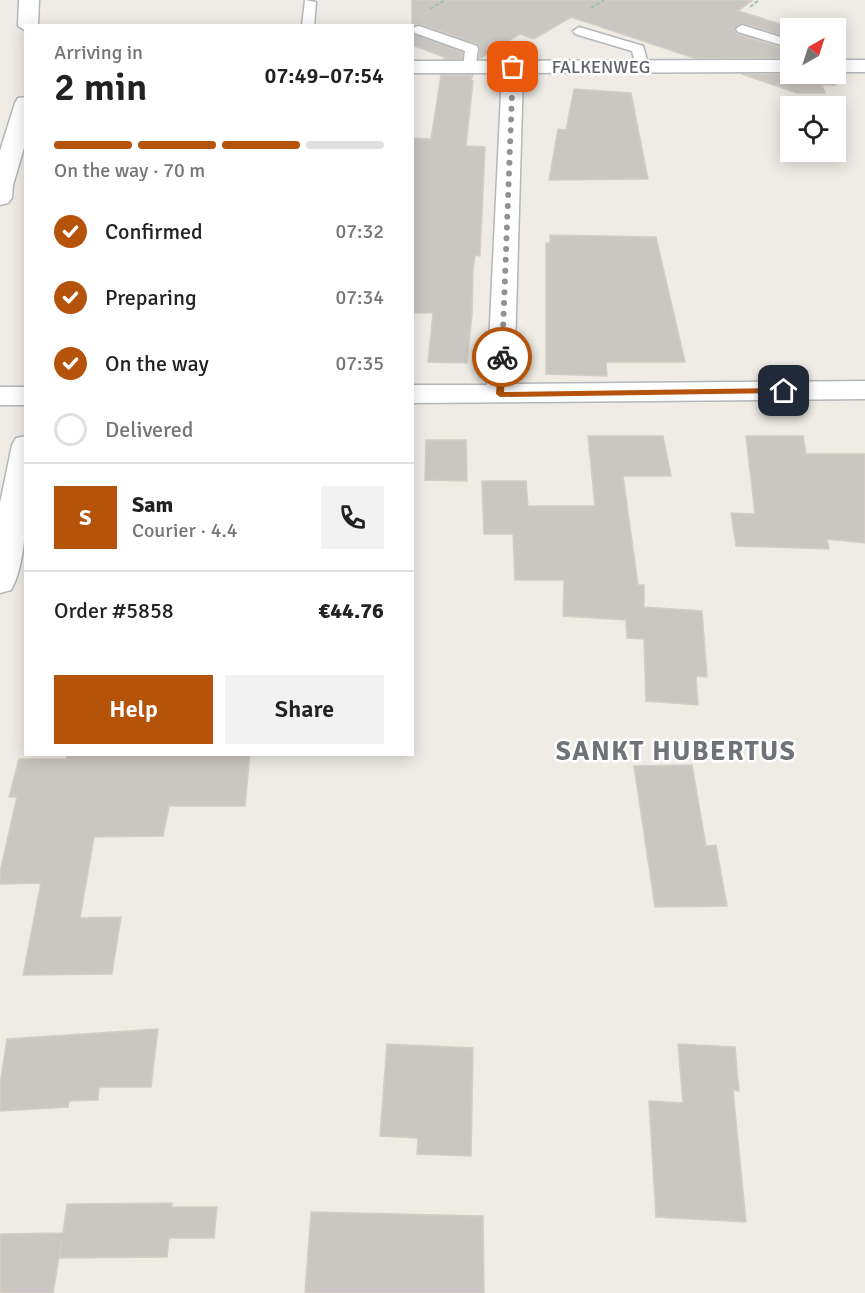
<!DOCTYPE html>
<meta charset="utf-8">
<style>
body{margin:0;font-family:Signika,sans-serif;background:#f2f2f2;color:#222;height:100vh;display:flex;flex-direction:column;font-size:22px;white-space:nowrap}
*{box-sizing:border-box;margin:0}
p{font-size:20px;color:#767676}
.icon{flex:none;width:33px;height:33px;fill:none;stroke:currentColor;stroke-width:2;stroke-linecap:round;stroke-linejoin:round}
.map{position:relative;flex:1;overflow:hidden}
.drawer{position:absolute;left:24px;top:24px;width:390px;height:732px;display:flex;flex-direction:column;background:#fff;border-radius:0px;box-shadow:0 3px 15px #0003}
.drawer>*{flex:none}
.needle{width:39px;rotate:39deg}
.fabs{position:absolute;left:780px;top:18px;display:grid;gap:12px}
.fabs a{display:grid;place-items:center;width:66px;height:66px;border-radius:0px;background:#fff;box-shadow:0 3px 15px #0003;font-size:30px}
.pin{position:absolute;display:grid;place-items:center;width:51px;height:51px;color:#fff;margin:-26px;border-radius:12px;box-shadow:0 3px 9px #0006}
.courier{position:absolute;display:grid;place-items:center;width:60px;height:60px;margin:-30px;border:4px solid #b45309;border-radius:50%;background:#fff;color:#222;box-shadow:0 2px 8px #0007}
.summary em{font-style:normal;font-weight:600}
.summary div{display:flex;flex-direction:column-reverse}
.summary{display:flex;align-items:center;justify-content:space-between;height:102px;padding:0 30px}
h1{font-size:39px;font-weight:600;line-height:45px}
.bar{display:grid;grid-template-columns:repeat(4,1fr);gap:9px 6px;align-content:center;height:72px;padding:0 30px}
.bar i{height:8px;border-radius:4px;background:#e0e0e0}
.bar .current{background:#b45309}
.bar p{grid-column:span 4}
.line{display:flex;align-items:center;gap:15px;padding:0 30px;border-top:2px solid #e0e0e0}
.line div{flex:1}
.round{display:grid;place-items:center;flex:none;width:63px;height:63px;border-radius:0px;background:#f2f2f2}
ol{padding:0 30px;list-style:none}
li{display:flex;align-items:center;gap:18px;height:66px}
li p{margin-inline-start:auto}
li .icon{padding:6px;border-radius:50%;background:#b45309;color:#fff;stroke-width:4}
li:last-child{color:#767676}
li i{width:33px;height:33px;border:3px solid #e0e0e0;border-radius:50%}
.button{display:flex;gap:12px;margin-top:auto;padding:12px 30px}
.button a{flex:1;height:69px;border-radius:0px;background:#b45309;color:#fff;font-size:24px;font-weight:600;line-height:69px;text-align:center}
.button a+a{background:#f2f2f2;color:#222}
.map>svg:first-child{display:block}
</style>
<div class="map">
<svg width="865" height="1293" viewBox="0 0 865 1293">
<rect width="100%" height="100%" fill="#efece6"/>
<g fill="#cac7c3" stroke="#d3cec5" stroke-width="1.5">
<path d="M412,0H753L738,11L794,28H790V38L743,23L734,29L737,34L779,47L784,58H694L571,17L534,39L520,34L479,59L480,49L478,44L420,24L412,27Z"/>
<path d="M412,33L463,52L462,59H444V57L412,45Z"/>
<path d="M742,74H831L836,85H822L825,93H797Z"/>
<path d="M441,75H473L471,80L473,81L466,146L485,147L480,256L475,255L473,271L472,314L467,363L428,362L433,313H412V138L431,139Z"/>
<path d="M574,89L631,93L648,179L549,180L558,129L566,130Z"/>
<path d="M550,235L656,237L685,362H606L607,376L546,374V243H550Z"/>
<path d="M588,436H663L671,476H623L638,585H644V607L702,611L707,677L696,676L698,705L646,701L644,639L627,638L626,620L563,616L564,580H515L513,534H484L482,481H526L528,506H595Z"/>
<path d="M746,436H803L806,454H865V543L827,539L829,549L736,546L731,513L755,514Z"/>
<path d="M426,440H466L467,481L425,480Z"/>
<path d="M67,754H250L245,806H169L163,836L94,837L80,918L121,917L112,974L23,975L41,883L0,884V872L17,797H9L19,759H66Z"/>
<path d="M692,765L706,846L716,845L727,906L655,907L634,766Z"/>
<path d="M158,1029L151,1087H99L98,1100L69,1101L68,1107L0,1111V1085L7,1039Z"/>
<path d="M387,1044L473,1048L471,1156L417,1154L418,1138L380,1136Z"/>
<path d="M678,1044L735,1047L739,1091L733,1090L746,1222L656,1217L649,1101L683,1103Z"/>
<path d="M172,1203V1207H217L214,1238H169L167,1257L59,1258L62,1240L53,1293H0V1234L63,1233L67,1204Z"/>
<path d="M311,1212L483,1216L484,1293H305Z"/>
</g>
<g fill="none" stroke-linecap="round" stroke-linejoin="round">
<g stroke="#b3b6ba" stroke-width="3">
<g id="service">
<path d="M305,0L316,2L314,26H302Z"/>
<path d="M742,25L790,40V57L785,56L781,45L738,32L736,29Z"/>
<path d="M419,26L477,46L478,49L475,70L470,71L463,67L465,51L415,33L413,30L415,27Z"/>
<path d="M579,27L643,46L649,67L642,71L637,70L632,51L575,34L573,31Z"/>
</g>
</g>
<g stroke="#b3b6ba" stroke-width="3">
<g id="minor">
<path d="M19,0H39L38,26H26V31L18,26Z"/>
<path d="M790,60V72L523,73L514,384L865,381V399L412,403V385H487L502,73H412V61Z"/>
<rect x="836" y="60" width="29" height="12"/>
<path d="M26,97V141L13,185L12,198L8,203L0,205V151L15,103L18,98Z"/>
<rect x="0" y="387" width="26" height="18"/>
<path d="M26,436C26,476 31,556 11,590L0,593V503L12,445L16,438Z"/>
</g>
</g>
<g stroke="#9fc4a8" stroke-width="2" stroke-dasharray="4 2" stroke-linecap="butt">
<path d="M750,7L759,0"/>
<path d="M591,8L604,0"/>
<path d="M430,9L445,0"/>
</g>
<use href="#service" fill="#fff" fill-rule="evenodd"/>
<use href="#minor" fill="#fff" fill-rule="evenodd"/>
</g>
<path fill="#b45309" d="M499,355L506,357L504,392L784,388L788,391L784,393L500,397L496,394Z"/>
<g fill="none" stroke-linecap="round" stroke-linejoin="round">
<path stroke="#919292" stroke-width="6" stroke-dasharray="0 10.8" d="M502,357L513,67"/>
</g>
<g text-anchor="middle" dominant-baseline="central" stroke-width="5" stroke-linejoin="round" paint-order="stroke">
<g font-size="18" fill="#5e6165" stroke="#fff">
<text x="601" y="67">FALKENWEG</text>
</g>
<g font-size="27" font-weight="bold" letter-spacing="1.5" fill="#6f7377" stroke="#fff">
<text x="676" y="751">SANKT HUBERTUS</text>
</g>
</g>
</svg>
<div class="fabs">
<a><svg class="needle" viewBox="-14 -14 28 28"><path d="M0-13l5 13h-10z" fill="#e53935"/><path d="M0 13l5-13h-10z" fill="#767676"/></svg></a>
<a><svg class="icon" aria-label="locate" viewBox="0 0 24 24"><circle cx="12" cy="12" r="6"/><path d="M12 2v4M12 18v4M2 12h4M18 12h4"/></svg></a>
</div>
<div class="pin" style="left:513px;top:67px;background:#ea580c"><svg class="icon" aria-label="bag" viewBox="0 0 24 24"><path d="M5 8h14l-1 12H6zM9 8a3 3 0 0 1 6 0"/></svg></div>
<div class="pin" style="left:784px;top:391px;background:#1f2937"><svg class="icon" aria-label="home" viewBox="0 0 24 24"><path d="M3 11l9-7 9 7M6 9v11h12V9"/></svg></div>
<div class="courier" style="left:502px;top:357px"><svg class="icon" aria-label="bike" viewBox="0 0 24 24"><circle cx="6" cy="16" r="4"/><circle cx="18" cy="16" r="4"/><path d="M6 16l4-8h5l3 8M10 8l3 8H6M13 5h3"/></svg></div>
<section class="drawer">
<div class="summary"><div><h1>2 min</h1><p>Arriving in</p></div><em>07:49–07:54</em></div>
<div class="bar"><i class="current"></i><i class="current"></i><i class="current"></i><i></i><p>On the way · 70 m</p></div>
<ol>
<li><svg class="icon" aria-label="check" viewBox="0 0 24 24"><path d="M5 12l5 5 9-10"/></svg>Confirmed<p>07:32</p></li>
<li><svg class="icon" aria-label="check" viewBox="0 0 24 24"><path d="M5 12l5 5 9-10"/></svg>Preparing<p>07:34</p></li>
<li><svg class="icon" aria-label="check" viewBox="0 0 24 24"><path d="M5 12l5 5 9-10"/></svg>On the way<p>07:35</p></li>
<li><i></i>Delivered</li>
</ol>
<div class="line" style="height:108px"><b class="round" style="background:#b45309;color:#fff">S</b><div><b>Sam</b><p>Courier · 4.4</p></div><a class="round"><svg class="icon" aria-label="phone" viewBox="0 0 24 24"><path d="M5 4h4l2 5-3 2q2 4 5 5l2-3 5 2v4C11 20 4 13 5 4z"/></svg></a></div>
<div class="line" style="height:78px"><div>Order #5858</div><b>€44.76</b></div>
<div class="button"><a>Help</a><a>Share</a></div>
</section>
</div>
